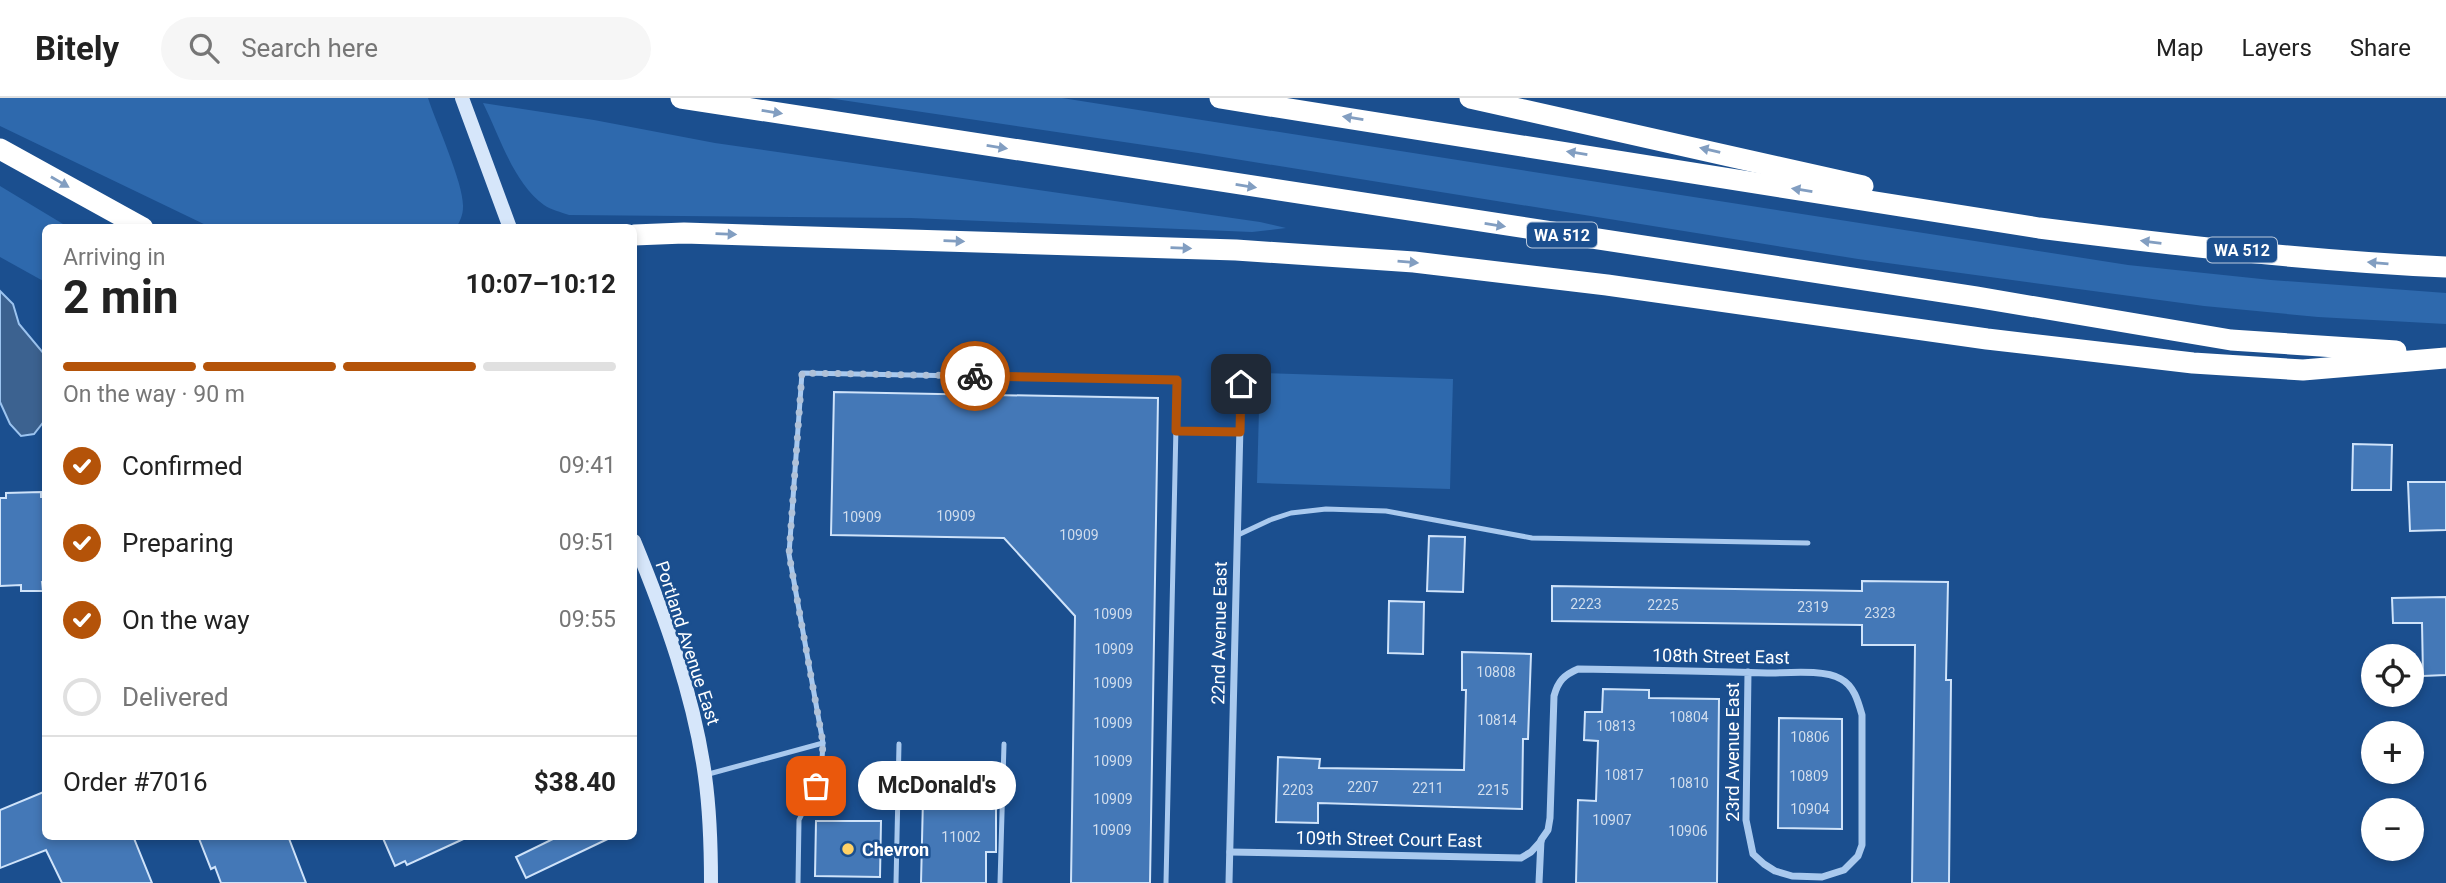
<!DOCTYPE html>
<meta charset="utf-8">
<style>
body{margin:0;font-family:Roboto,sans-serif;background:#f6f6f6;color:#222;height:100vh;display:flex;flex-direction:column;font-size:26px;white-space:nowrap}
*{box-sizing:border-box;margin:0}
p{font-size:23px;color:#767676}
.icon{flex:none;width:38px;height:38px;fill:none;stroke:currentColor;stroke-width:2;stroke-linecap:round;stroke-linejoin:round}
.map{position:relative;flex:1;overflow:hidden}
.sheet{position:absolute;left:42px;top:126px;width:595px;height:616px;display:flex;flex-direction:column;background:#fff;border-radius:10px;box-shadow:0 4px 10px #0003}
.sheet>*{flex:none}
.tools{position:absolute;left:2361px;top:546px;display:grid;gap:14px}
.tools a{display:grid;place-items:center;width:63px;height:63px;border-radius:50%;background:#fff;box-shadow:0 4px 10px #0003;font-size:35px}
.pin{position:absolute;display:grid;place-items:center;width:60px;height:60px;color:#fff;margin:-30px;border-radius:14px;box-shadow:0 4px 10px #0006}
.courier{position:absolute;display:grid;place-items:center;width:70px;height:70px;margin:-35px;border:5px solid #b45309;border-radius:50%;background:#fff;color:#222;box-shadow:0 2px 9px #0007}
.bubble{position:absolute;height:49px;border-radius:24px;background:#fff;box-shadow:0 4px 10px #0003;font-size:23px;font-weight:700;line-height:49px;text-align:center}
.head em{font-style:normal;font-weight:700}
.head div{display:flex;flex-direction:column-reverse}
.head{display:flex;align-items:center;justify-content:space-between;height:119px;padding:0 21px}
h1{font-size:46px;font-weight:700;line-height:52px}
.bar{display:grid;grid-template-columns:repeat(4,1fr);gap:10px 7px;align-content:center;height:84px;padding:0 21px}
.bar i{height:9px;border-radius:5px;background:#e0e0e0}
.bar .current{background:#b45309}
.bar p{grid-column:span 4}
.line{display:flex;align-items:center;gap:18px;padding:0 21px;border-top:2px solid #e0e0e0}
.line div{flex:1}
ol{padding:0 21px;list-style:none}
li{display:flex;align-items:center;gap:21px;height:77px}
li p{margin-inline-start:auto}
li .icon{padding:7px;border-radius:50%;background:#b45309;color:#fff;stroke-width:4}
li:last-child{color:#767676}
li i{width:38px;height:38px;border:4px solid #e0e0e0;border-radius:50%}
header{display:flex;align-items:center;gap:42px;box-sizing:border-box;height:98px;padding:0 35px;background:#fff;border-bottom:2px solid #e0e0e0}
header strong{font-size:33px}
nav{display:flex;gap:38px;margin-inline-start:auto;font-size:24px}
.search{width:490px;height:63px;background:#f6f6f6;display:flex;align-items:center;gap:18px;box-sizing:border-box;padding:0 24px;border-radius:38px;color:#767676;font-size:26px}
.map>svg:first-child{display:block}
</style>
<header>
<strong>Bitely</strong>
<div class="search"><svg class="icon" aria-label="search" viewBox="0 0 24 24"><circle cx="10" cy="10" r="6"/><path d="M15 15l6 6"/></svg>Search here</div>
<nav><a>Map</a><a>Layers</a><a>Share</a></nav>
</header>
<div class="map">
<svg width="2446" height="785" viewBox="0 0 2446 785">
<rect width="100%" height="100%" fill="#1b4f8f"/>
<g fill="#2e69ad">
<path d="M0,0H428C436,25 464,86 463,109C463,117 460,123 456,130L210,129L0,28Z"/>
<path d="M828,0H1062L2128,167L2271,182L2446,195V226L2318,219L2204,208L1858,161L1198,55Z"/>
<path d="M483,5L594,22L715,45L1260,124L1286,130L1252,134L911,120L569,117C561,114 551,112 544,107C513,84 500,39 483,5Z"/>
<path d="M0,88L68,129L46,130L45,184L0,159Z"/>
<path d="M1260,275L1453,281L1450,391L1257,385Z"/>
</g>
<path fill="#3c6290" stroke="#9cc4f0" stroke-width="2" d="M0,193L13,206L19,226L45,257V322L34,336L21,338L10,326L0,304Z"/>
<g fill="#4478b7" stroke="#cfe3fa" stroke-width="2">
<path d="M834,294L1158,300L1150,785H1071L1075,518L1004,440L831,437Z"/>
<path d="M2353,346L2392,347L2391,392H2352Z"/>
<path d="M2408,384H2446V432L2410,433Z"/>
<path d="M41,394V399H46V484H42L43,493H21V487L0,488V400H6V395Z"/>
<path d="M1429,438L1465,439L1463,494L1427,493Z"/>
<path d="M1862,483L1948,484L1946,582H1951L1949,785H1912L1915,547H1862V527L1552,523V488L1862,493Z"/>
<path d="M2446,499V577L2423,578L2422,525H2393L2392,500Z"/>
<path d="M1389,503L1424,504L1423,556L1388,555Z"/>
<path d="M1462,554L1531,556L1528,641H1523L1522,711L1318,705V725L1276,724L1278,659L1320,661L1319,670L1464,672L1466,592H1462Z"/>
<path d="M1603,591L1649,592V600L1719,601L1717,785H1576L1578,702L1596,703L1598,643L1584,642L1585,614H1602Z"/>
<path d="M1779,620L1842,621V731L1778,730Z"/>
<path d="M46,693V738H133L152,785H62L46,752L0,770V712Z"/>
<path d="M923,700L996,703V754H986V785H921Z"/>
<path d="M816,723H881L880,779L815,778Z"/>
<path d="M198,738H288L306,785H221L215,769L211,771Z"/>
<path d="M382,738H470L407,767L405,763L395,768Z"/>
<path d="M559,738H614L526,780L516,759Z"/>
</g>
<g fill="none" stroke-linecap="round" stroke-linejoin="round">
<g stroke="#a9c9ee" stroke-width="5">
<path d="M1176,333L1240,334"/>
<path d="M1238,437L1270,422L1291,415L1326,411L1386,413L1532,440L1808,445"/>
<path d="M705,677L823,645"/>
<path d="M798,785L799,722L821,677L823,645L789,456L802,275L1177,282L1166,785"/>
<path d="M896,785L899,646"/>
<path d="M1000,785L1004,646"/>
</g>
<g stroke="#a9c9ee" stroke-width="7">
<path d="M1230,754L1521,760L1531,754L1541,743"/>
<path d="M1229,785L1241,286"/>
<path d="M1539,785L1541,742L1548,732L1550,720L1554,598C1558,583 1564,577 1578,571C1641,572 1704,573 1767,575C1787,575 1824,571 1841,581C1854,588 1858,603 1862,617V747L1858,758L1844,772L1822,779L1792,778L1775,773L1764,766L1753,756L1746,722L1748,574"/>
</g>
<g stroke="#d6e6fa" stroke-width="14">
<path d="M462,0L510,130"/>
<path d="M634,443C665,518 694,598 705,678C710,714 711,749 711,785"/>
</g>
<g stroke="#fff" stroke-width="21">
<path d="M681,0L1976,199L2231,242L2396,253"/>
<path d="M1220,0L2039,130C2174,147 2310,163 2446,169"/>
<path d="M1470,0L1863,88"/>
<path d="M0,51L143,130"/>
<path d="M634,137L684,135L1236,152L1414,164L1607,187L1987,241L2193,265L2303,272L2446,260"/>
</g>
</g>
<defs><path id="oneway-solid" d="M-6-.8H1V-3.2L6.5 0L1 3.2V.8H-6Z" transform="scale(1.75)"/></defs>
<g fill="#829ec1">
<use href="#oneway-solid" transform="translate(772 14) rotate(9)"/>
<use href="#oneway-solid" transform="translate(1353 20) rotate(-171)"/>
<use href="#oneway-solid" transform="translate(997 49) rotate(9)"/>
<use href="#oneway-solid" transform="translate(1710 52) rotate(-167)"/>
<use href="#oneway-solid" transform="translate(1577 55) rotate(-171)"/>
<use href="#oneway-solid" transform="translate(60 84) rotate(30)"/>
<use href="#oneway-solid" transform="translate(1246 88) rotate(9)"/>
<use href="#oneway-solid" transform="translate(1802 92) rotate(-171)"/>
<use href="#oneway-solid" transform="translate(1495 127) rotate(9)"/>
<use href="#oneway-solid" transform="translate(726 136) rotate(2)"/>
<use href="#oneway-solid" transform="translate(954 143) rotate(2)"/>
<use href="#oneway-solid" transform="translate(2151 144) rotate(-173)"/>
<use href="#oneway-solid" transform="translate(1181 150) rotate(2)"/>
<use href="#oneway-solid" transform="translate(1408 164) rotate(5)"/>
<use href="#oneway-solid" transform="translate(2378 165) rotate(-175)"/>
</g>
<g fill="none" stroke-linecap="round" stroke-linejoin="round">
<path stroke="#afc1d8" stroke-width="7" stroke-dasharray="0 12.6" d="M816,688L821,677L823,645L789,456L802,275L975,278"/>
<path stroke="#b45309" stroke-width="9" d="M975,278L1177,282L1176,333L1240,334L1241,286"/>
</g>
<circle fill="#ffd166" stroke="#1b4f8f" stroke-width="2.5" cx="848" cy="751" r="7"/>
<g text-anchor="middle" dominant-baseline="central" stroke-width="5" stroke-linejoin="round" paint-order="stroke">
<g font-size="14" fill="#d0dded">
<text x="956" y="418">10909</text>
<text x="862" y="419">10909</text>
<text x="1079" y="437">10909</text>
<text x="1586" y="506">2223</text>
<text x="1663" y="507">2225</text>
<text x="1813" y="509">2319</text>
<text x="1880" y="515">2323</text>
<text x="1113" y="516">10909</text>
<text x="1114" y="551">10909</text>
<text x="1496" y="574">10808</text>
<text x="1113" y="585">10909</text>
<text x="1689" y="619">10804</text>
<text x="1497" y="622">10814</text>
<text x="1113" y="625">10909</text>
<text x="1616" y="628">10813</text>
<text x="1810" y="639">10806</text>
<text x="1113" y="663">10909</text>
<text x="1624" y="677">10817</text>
<text x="1809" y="678">10809</text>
<text x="1689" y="685">10810</text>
<text x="1363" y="689">2207</text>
<text x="1428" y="690">2211</text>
<text x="1298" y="692">2203</text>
<text x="1493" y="692">2215</text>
<text x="1113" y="701">10909</text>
<text x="1810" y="711">10904</text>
<text x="1612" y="722">10907</text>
<text x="1112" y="732">10909</text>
<text x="1688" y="733">10906</text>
<text x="961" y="739">11002</text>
</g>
<g fill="#1b4f8f" stroke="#bbcadd" stroke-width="2">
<rect x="1527" y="124.5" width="70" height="25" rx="5"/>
<rect x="2207" y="139.5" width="70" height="25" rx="5"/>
</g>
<g font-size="16" font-weight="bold" fill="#fff">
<text x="1562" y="137">WA 512</text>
<text x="2242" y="152">WA 512</text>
</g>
<g font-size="18" fill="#fff" stroke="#1b4f8f">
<text transform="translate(1219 535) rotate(-89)">22nd Avenue East</text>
<text transform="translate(688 545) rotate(72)">Portland Avenue East</text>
<text transform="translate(1721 558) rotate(1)">108th Street East</text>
<text transform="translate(1732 654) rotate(-90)">23rd Avenue East</text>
<text transform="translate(1389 741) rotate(1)">109th Street Court East</text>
</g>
<g font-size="18" font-weight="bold" fill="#fff" stroke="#1b4f8f" text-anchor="start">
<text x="862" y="751">Chevron</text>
</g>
</g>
</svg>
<div class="tools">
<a><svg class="icon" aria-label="locate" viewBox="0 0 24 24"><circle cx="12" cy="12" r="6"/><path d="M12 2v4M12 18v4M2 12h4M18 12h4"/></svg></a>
<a>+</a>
<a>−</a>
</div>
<div class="pin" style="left:816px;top:688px;background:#ea580c"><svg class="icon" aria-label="bag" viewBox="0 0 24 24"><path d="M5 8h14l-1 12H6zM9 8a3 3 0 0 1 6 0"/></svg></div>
<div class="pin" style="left:1241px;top:286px;background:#1f2937"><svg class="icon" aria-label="home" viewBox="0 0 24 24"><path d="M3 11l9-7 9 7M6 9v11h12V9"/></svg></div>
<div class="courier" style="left:975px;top:278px"><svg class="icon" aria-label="bike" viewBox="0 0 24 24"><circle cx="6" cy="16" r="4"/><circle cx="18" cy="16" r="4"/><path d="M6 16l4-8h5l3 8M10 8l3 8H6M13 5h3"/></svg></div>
<div class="bubble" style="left:858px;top:663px;width:158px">McDonald's</div>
<section class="sheet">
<div class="head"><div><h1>2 min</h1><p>Arriving in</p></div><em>10:07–10:12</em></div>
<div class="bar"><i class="current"></i><i class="current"></i><i class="current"></i><i></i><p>On the way · 90 m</p></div>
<ol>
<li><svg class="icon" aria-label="check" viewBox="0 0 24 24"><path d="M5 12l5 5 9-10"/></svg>Confirmed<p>09:41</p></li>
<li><svg class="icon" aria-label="check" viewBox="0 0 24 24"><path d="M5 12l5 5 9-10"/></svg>Preparing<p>09:51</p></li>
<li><svg class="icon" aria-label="check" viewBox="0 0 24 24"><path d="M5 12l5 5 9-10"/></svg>On the way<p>09:55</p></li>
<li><i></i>Delivered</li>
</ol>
<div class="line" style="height:91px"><div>Order #7016</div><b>$38.40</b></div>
</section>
</div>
